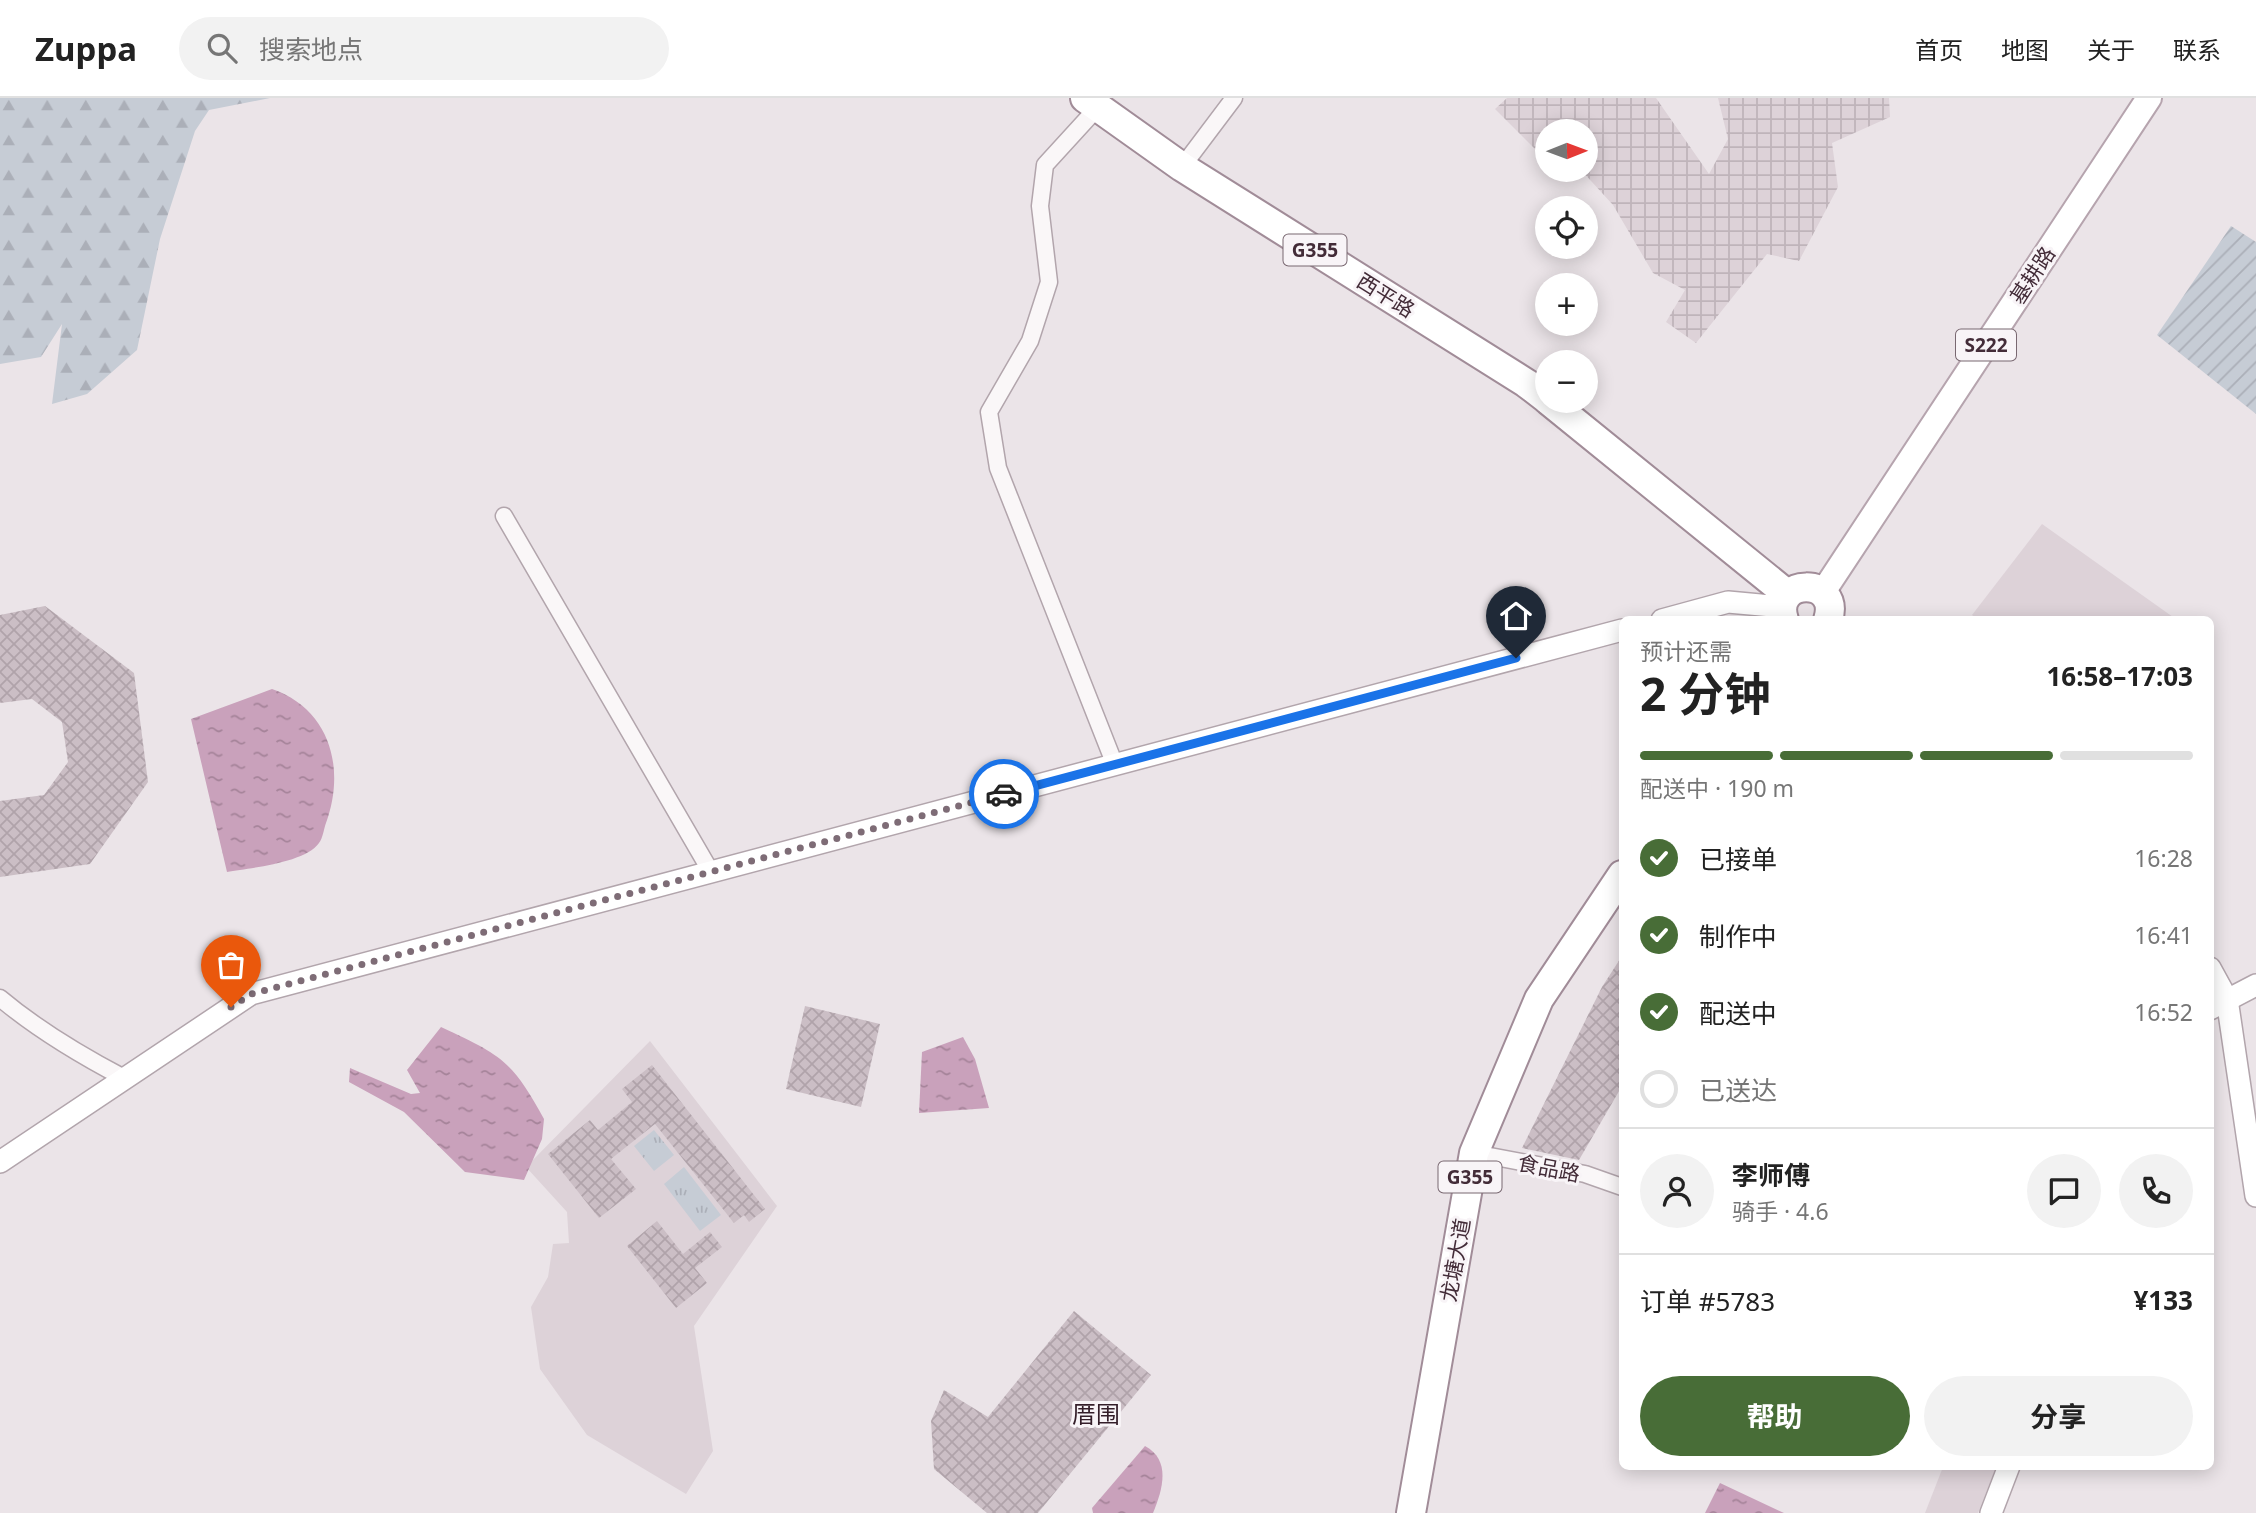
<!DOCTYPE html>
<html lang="zh">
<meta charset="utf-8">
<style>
body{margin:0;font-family:"Noto Sans","Noto Sans SC",sans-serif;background:#f2f2f2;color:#222;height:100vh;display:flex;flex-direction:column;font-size:26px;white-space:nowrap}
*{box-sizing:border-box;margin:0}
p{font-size:23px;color:#767676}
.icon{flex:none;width:38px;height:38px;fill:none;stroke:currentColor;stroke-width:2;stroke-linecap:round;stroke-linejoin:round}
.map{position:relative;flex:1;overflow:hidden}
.panel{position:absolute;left:1619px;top:518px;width:595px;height:854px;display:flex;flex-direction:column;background:#fff;border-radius:10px;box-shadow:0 4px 18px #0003}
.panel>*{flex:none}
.needle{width:46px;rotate:89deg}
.tools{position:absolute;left:1535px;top:21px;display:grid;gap:14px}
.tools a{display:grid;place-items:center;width:63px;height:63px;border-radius:50%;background:#fff;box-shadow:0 4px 18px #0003;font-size:35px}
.pin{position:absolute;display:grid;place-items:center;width:60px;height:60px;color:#fff;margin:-72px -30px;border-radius:50% 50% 50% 0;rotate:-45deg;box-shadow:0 0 7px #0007}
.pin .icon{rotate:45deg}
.courier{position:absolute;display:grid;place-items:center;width:70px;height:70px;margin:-35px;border:5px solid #1a73e8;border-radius:50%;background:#fff;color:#222;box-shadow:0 2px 9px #0007}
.summary em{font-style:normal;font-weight:700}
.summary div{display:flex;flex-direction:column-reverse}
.summary{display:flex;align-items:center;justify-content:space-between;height:119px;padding:0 21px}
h1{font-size:46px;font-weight:700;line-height:52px}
.bar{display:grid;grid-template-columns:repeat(4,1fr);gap:10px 7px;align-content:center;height:84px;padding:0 21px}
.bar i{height:9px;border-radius:5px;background:#e0e0e0}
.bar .on{background:#486d37}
.bar p{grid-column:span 4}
.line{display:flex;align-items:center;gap:18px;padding:0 21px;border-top:2px solid #e0e0e0}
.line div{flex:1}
.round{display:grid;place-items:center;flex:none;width:74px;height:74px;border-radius:37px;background:#f2f2f2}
ol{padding:0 21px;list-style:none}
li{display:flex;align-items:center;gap:21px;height:77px}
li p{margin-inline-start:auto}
li .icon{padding:7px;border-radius:50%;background:#486d37;color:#fff;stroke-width:4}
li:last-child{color:#767676}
li i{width:38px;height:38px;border:4px solid #e0e0e0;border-radius:50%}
.primary-button{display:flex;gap:14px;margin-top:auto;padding:14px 21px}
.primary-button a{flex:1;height:80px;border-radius:42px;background:#486d37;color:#fff;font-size:28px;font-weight:700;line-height:80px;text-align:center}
.primary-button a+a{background:#f2f2f2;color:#222}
header{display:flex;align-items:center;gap:42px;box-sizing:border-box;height:98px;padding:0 35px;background:#fff;border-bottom:2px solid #e0e0e0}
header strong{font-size:33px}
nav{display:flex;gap:38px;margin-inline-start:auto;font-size:24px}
.search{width:490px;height:63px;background:#f2f2f2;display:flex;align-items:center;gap:18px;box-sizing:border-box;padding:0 24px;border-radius:38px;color:#767676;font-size:26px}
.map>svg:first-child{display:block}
</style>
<header>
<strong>Zuppa</strong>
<div class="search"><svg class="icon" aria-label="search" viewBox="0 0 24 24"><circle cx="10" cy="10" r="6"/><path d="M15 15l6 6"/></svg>搜索地点</div>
<nav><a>首页</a><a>地图</a><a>关于</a><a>联系</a></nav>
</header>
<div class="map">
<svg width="2256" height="1415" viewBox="0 0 2256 1415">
<defs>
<pattern id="industrial-grid" width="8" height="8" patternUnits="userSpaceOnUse" patternTransform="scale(1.75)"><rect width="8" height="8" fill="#ddd2d8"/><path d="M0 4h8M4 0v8" fill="none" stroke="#bfb4ba"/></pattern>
<pattern id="grass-tufts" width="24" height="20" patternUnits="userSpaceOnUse" patternTransform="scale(1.75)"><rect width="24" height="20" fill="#c6ccd5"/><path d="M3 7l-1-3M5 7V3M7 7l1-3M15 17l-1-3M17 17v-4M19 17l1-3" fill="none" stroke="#abafb8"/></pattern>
<pattern id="forest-firs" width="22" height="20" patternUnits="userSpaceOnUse" patternTransform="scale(1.75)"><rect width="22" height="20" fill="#c6ccd5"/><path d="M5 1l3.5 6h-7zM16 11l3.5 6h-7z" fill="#abafb8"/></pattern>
<pattern id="garden-furrows" width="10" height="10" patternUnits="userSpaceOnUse" patternTransform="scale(1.75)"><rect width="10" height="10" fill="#c6ccd5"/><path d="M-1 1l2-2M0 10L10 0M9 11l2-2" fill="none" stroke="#abafb8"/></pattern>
<pattern id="water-ripples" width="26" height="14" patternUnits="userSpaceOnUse" patternTransform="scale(1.75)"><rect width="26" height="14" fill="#c9a1bb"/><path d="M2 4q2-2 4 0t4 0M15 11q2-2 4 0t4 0" fill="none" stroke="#a58399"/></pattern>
<pattern id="building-cross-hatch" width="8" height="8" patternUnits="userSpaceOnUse" patternTransform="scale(1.75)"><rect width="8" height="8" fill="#cbbec5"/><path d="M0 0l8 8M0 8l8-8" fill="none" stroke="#b0a3aa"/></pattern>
</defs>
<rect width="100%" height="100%" fill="#ebe4e8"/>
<g fill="#ddd2d8">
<path d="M2042,426L2173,519L1978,521L1972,517Z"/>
<path d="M650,943L777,1108L694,1228L713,1353L686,1396L587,1337L540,1271L531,1209L548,1179L553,1146L569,1145L567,1114L526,1069Z"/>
<path d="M1943,1369H1996L1978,1415H1925Z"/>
</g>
<path fill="url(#industrial-grid)" d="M1507,0H1656L1709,76L1728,41L1718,0H1889L1890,19L1832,45L1838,89L1799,163L1767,156L1696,245L1666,224L1685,192L1653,175L1613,107L1581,72H1586V33H1547V63L1495,11Z"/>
<g fill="url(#grass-tufts)">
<path d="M654,1032L674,1057L654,1073L634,1048Z"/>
<path d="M684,1069L721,1117L700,1133L664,1086Z"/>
</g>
<path fill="url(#forest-firs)" d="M0,0H270L209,12L195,33L160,141L137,252L87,296L52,306L62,226L41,259L0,266Z"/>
<path fill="url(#garden-furrows)" d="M2231,128L2256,144V316L2157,237Z"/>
<g fill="url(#water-ripples)">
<path d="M272,591C330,611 346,670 326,725C324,730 323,740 319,745C305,765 250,770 227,774L191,621Z"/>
<path d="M441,929C501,957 512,962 544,1021L542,1041L524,1082L465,1074L404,1014L349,984L350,970L411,996L420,995L407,972Z"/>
<path d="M963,939L975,961L989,1010L919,1015L922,954Z"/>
<path d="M1145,1348C1171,1362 1163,1391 1153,1415H1093L1092,1410Z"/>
<path d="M1720,1385L1784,1415H1705Z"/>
</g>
<g fill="url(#building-cross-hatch)">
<path d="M45,508L134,575L148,684L90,766L0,779V703L44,697L68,664L62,624L32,601L0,605V517Z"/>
<path d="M1622,858V988L1579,1062L1522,1050L1602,889Z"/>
<path d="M805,908L880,926L861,1009L786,991Z"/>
<path d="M652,967L765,1111L749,1124L744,1117L734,1125L655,1026L611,1061L636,1091L599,1120L548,1056L590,1022L598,1032L632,1004L622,991Z"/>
<path d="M657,1123L683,1156L710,1134L722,1149L695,1170L707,1185L676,1210L627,1148Z"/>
<path d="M1074,1213L1151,1277L1038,1415H987L934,1371L931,1323L944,1292L988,1319Z"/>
</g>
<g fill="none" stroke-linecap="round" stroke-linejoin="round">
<g stroke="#b2a5ac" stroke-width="19">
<g id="street">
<path d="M1098,9L1045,67L1040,108L1049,184L1030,243L989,314L998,370L1115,667"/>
<path d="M1182,69L1234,0"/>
<path d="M504,418L711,774"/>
<path d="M0,900C38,932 80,957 124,980"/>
<path d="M1474,1055L1585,1076L1622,1089"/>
</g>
</g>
<g stroke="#b2a5ac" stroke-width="24">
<g id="secondary">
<path d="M1662,522L1728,504L1782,509"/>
<path d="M2210,870L2227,901L2256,1098"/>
<path d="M2210,911L2256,887"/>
<path d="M0,1064L251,896L1622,532"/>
<path d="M1991,1415L2009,1368"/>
</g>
</g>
<g stroke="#b6a4ae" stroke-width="28">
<path id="primary" d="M1823,494L2149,0"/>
</g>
<g stroke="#a18c98" stroke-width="32">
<g id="highway">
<path d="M1085,0L1182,69L1526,285L1547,301"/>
<path d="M1549,303L1787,496"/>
<path d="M1784,522C1770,479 1842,478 1828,522"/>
<path d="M1411,1415L1474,1055L1539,901L1622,777"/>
</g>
</g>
<use href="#street" stroke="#faf7f8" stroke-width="16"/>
<use href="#secondary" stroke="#fff" stroke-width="21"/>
<use href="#primary" stroke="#fff" stroke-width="24"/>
<use href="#highway" stroke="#fff" stroke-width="28"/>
</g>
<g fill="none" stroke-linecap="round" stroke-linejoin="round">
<path stroke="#7e6c76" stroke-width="7" stroke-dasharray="0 12.6" d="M231,909L251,896L1004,696"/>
<path stroke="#1a73e8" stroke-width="9" d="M1004,696L1516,560"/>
</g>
<g text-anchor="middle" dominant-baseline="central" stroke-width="6" stroke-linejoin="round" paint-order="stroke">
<g fill="#f8f4f7" stroke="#796871" stroke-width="2">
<rect x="1283.5" y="136.5" width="63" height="31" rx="5"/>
<rect x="1956" y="231.5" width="60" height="31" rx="5"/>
<rect x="1438.5" y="1063.5" width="63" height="31" rx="5"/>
</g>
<g font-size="19" font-weight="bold" fill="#432c38">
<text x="1315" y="152">G355</text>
<text x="1986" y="247">S222</text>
<text x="1470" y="1079">G355</text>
</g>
<g font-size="21" fill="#432c38" stroke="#f8f4f7">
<text transform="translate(2032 177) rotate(-57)">基耕路</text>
<text transform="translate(1386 197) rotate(32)">西平路</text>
<text transform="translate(1549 1070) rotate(11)">食品路</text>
<text transform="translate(1455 1162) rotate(-80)">龙塘大道</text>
</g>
<g font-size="24" fill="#341e29" stroke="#f8f4f7">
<text x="1096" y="1315">厝围</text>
</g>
</g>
</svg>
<div class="tools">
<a><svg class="needle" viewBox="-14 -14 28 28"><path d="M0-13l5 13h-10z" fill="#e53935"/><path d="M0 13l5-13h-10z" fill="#767676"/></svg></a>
<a><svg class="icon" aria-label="locate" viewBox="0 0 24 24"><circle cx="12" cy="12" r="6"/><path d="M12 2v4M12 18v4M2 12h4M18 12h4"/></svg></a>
<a>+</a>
<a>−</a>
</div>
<div class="pin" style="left:231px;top:909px;background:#ea580c"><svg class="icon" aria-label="bag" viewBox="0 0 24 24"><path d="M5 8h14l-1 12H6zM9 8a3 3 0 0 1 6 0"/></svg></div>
<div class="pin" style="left:1516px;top:560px;background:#1f2937"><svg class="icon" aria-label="home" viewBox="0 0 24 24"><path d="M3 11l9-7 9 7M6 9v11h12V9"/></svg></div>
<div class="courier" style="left:1004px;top:696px"><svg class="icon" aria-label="car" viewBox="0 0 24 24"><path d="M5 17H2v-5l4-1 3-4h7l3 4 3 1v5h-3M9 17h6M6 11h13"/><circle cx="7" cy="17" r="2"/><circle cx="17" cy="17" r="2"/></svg></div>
<section class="panel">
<div class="summary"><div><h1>2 分钟</h1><p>预计还需</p></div><em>16:58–17:03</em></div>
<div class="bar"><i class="on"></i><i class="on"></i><i class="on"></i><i></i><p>配送中 · 190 m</p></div>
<ol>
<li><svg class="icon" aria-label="check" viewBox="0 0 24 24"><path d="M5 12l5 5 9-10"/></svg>已接单<p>16:28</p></li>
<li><svg class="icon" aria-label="check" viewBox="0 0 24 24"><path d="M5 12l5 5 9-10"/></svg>制作中<p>16:41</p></li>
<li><svg class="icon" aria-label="check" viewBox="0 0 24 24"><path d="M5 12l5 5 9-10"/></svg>配送中<p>16:52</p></li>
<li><i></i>已送达</li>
</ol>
<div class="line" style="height:126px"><a class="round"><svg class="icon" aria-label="person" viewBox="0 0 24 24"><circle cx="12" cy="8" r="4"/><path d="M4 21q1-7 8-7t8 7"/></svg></a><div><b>李师傅</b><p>骑手 · 4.6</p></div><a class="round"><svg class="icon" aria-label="chat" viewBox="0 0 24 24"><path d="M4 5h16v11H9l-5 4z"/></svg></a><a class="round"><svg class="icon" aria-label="phone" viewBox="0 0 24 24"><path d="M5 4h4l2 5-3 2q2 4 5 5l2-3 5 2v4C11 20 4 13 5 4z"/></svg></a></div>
<div class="line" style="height:91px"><div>订单 #5783</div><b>¥133</b></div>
<div class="primary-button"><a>帮助</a><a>分享</a></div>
</section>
</div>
